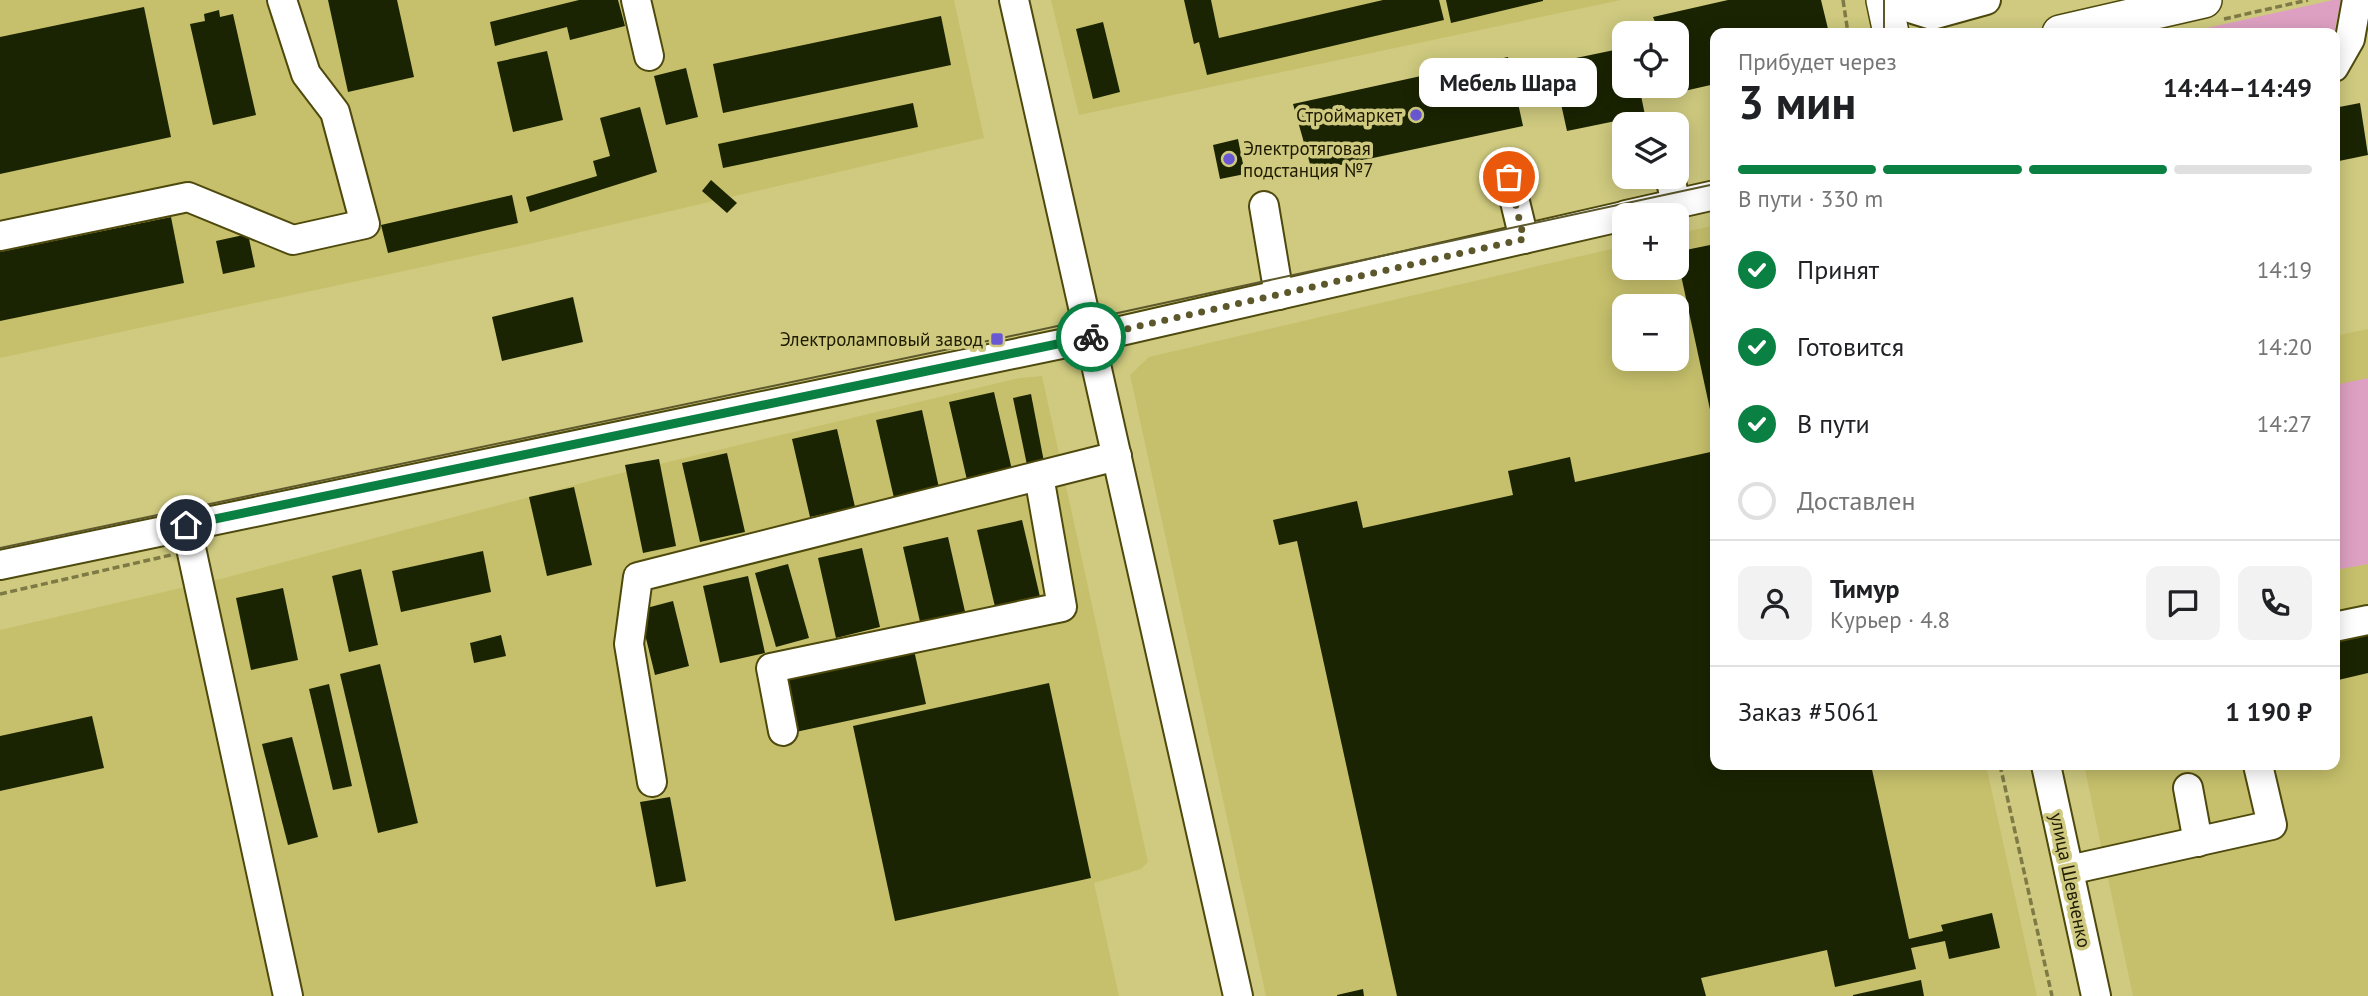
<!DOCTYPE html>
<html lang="ru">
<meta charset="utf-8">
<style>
body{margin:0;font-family:"PT Sans",sans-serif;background:#f2f2f2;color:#202124;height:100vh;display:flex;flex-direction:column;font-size:26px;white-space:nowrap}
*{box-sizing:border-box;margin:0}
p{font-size:23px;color:#757577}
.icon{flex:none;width:38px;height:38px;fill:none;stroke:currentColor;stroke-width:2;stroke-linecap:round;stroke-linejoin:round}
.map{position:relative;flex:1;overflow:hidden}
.panel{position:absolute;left:1710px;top:28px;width:630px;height:742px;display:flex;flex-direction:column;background:#fff;border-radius:14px;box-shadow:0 4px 18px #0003}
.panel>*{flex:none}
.controls{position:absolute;left:1612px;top:21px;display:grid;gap:14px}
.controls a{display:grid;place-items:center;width:77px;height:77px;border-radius:14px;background:#fff;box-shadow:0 4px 18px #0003;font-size:35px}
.pin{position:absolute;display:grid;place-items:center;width:60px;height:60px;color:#fff;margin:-30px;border:4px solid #fff;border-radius:50%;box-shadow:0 2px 7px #0007}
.courier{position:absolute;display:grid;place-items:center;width:70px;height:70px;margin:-35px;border:5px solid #0b8043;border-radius:50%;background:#fff;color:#222;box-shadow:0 2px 9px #0007}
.bubble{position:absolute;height:49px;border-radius:14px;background:#fff;box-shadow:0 4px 18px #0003;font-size:23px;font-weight:700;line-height:49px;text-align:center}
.headline em{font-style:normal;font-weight:700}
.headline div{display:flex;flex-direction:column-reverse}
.headline{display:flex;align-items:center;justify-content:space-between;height:119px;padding:0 28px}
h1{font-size:46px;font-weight:700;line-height:52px}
.bar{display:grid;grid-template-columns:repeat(4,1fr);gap:10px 7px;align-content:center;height:84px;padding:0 28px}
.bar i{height:9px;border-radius:5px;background:#e0e0e0}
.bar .current{background:#0b8043}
.bar p{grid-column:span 4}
.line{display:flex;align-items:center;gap:18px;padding:0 28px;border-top:2px solid #e0e0e0}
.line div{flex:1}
.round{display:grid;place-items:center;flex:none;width:74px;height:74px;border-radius:14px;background:#f2f2f2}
ol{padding:0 28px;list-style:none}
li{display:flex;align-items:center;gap:21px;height:77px}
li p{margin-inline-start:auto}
li .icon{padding:7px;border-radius:50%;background:#0b8043;color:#fff;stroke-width:4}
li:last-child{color:#757577}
li i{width:38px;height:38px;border:4px solid #e0e0e0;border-radius:50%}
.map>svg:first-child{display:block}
</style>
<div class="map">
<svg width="2368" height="996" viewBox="0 0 2368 996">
<rect width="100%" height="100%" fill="#cfca7f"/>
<g fill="#c6c06c" fill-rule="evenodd">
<path d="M0,0H954L984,138L529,244L0,358Z"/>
<path d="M1051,0H1621L1079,115Z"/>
<path d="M1715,225V765H1986L2037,996H1266L1130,375L1149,357L1624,246V268H1676L1677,234ZM1624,306H1676V359H1624Z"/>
<path d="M2368,329V996H2133L2084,765H2334L2335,336Z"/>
<path d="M1042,376L1148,862L1141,869L1094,883L1119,996H0V630L224,578L601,478L1019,378Z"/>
</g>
<g fill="#dea0c2">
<path d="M2333,0H2341L2334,33H2184Z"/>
<path d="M2368,378V564L2335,570V385Z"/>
</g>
<g fill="#1a2402">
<path d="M328,0H397L414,77L348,92Z"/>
<path d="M579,0H618L625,26L570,40L567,27L495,46L490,22Z"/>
<path d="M1184,0H1211L1219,38L1383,0H1439L1444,20L1207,75L1199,42L1194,44Z"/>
<path d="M1446,0H1543V1L1451,23Z"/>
<path d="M1728,0H1821L1829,33H1715V84L1671,94L1669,86H1676V33H1649L1647,24L1655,22L1653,17Z"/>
<path d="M144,7L171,137L0,174V37Z"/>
<path d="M219,10L220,17L233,14L256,115L213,125L190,24L205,21L204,14Z"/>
<path d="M941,16L951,65L723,113L713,64Z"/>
<path d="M1103,22L1120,92L1093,99L1076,29Z"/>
<path d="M1624,48V86H1639L1645,115L1567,131L1552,63Z"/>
<path d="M547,51L563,120L513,132L497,62Z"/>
<path d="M1508,57L1523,126L1312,171L1293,104Z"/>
<path d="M686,68L698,117L666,125L654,76Z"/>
<path d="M913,103L918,127L723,168L718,144Z"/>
<path d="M2360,103L2368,155L2339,161L2334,140V108Z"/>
<path d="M640,107L657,172L530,212L526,197L597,176L593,161L610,156L600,118Z"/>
<path d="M1238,139L1245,174L1220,179L1213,145Z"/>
<path d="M711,180L737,203L727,213L702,191Z"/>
<path d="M512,195L518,223L388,253L381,225Z"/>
<path d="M171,217L184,283L0,321V252Z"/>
<path d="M248,234L255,267L223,274L216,241Z"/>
<path d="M1715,244V428H1714L1676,252Z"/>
<path d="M573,297L583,342L502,361L492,317Z"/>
<path d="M994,392L1012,470L967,480L949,402Z"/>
<path d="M1031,394L1044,462L1027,465L1013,398Z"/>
<path d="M922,410L939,488L894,498L876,420Z"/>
<path d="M837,429L855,507L810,517L792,439Z"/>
<path d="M1715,451V765H1871L1909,939L1943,931L1941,925L1992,913L2000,948L1949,959L1945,941L1911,948L1916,969L1835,987L1827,950L1701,978L1706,996H1397L1297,541L1279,545L1273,520L1357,501L1363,528L1513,495L1508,471L1570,457L1575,482Z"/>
<path d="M727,453L745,532L700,542L682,463Z"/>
<path d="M659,459L676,546L643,553L625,465Z"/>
<path d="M574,487L592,565L547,576L529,497Z"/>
<path d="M1022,520L1041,601L996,611L977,530Z"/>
<path d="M948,537L966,616L921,626L903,547Z"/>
<path d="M862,548L880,627L836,638L818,558Z"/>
<path d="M483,551L491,592L401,612L392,571Z"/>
<path d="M788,564L809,638L776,647L755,573Z"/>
<path d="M361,569L378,645L349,652L332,576Z"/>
<path d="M748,576L765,653L720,663L703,586Z"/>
<path d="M283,588L298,660L251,670L236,598Z"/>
<path d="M673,601L689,666L655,675L639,610Z"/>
<path d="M2368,633V673L2334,681V640Z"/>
<path d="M501,635L506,656L474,663L470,643Z"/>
<path d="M914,650L926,704L791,733L780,680Z"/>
<path d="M380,664L418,823L378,833L340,674Z"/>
<path d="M1049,683L1091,878L895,921L853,726Z"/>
<path d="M329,684L352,786L333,790L309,689Z"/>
<path d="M92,716L104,768L0,791V736Z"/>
<path d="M292,737L318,837L288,845L262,744Z"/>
<path d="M670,797L686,881L656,887L640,802Z"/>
<path d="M1921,980L1924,996H1853V995Z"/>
<path d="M1363,989L1364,996H1337V995Z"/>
</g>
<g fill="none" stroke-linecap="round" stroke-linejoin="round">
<g stroke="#4e490d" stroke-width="32">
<g id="minor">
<path d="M636,0L649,56"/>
<path d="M1014,0L1238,996"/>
<path d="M1884,0L1932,15L1986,0"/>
<path d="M2334,67L2350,39L2357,0"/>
<path d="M1509,177L1524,239"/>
<path d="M1670,177L1676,204"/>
<path d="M1264,206L1279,295"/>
<path d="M1626,215L1715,195"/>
<path d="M0,236L188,197L293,240L365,224L335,112L306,74L282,0"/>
<path d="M186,525L288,996"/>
<path d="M0,565L1090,338L1624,216"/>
<path d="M2334,627L2368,620"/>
<path d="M783,731L771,668L1062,607L1039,476"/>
<path d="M2046,765L2096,996"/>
<path d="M652,782L629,644L638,577L1117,456"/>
<path d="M2188,788L2198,842"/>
<path d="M2069,870L2272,825L2258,765"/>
</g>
</g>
<g stroke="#4e490d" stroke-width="38">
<g id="major">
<path d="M1884,0L1891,33"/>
<path d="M2060,33L2204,0"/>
</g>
</g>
<g stroke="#7e7a45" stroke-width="3.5" stroke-dasharray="7 3.5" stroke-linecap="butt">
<path d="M1843,0L1848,33"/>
<path d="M2224,19L2308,0"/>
<path d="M0,594L171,555"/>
<path d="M2000,765L2052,996"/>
</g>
<use href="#minor" stroke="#fff" stroke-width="28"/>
<use href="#major" stroke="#fff" stroke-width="35"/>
<g stroke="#5d592d" stroke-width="2">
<path d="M1884,0V33"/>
<path d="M0,548L997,339L1715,184"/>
</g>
</g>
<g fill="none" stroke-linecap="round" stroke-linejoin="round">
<path stroke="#5c582c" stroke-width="7" stroke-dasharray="0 12.6" d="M1091,337L1524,239L1509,177"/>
<path stroke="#0b8043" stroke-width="9" d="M186,525L1091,337"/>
</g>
<g fill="#6958d2" stroke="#cfca7f" stroke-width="2.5">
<circle cx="1416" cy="115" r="7"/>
<circle cx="1229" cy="159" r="7"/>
<rect x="990" y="332" width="14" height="14" rx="3.5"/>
</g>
<g text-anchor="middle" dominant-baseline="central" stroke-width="7" stroke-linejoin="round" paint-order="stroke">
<g font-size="19" fill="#1e1b00" stroke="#cfca7f" text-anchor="end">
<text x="1402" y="115">Строймаркет</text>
<text x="1243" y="148" text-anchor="start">Электротяговая<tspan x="1243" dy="22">подстанция №7</tspan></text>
<text x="983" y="339">Электроламповый завод</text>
</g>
<g font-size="19" fill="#1e1b00" stroke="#cfca7f">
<text transform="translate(2071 880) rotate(78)">улица Шевченко</text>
</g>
</g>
</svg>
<div class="controls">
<a><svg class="icon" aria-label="locate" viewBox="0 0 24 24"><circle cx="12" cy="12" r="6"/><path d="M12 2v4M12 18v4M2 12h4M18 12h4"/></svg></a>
<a><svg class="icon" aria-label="layers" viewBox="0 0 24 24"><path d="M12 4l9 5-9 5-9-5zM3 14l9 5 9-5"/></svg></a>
<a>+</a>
<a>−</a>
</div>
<div class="pin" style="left:1509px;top:177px;background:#ea580c"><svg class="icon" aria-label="bag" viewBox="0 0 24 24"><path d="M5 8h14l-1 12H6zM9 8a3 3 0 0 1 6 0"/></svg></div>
<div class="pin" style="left:186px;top:525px;background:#1f2937"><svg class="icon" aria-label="home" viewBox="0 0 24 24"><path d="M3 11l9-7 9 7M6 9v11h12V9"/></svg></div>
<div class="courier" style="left:1091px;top:337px"><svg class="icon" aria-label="bike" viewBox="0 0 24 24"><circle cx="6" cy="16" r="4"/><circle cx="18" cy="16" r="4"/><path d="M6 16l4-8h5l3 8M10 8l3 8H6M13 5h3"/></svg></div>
<div class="bubble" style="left:1419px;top:58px;width:178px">Мебель Шара</div>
<section class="panel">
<div class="headline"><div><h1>3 мин</h1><p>Прибудет через</p></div><em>14:44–14:49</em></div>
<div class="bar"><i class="current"></i><i class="current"></i><i class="current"></i><i></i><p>В пути · 330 m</p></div>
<ol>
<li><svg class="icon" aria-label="check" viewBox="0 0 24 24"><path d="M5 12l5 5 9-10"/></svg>Принят<p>14:19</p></li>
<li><svg class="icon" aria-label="check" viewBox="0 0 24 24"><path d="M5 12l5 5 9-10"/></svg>Готовится<p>14:20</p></li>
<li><svg class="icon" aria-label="check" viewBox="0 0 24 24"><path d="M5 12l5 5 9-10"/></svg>В пути<p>14:27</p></li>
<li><i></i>Доставлен</li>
</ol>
<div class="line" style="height:126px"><a class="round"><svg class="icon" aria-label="person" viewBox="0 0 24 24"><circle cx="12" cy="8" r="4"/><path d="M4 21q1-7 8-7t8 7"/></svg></a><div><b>Тимур</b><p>Курьер · 4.8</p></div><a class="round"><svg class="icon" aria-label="chat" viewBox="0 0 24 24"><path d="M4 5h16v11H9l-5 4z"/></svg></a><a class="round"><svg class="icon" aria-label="phone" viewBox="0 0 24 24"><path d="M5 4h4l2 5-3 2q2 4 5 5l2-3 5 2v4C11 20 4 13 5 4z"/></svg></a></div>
<div class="line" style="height:91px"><div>Заказ #5061</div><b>1 190 ₽</b></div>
</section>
</div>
